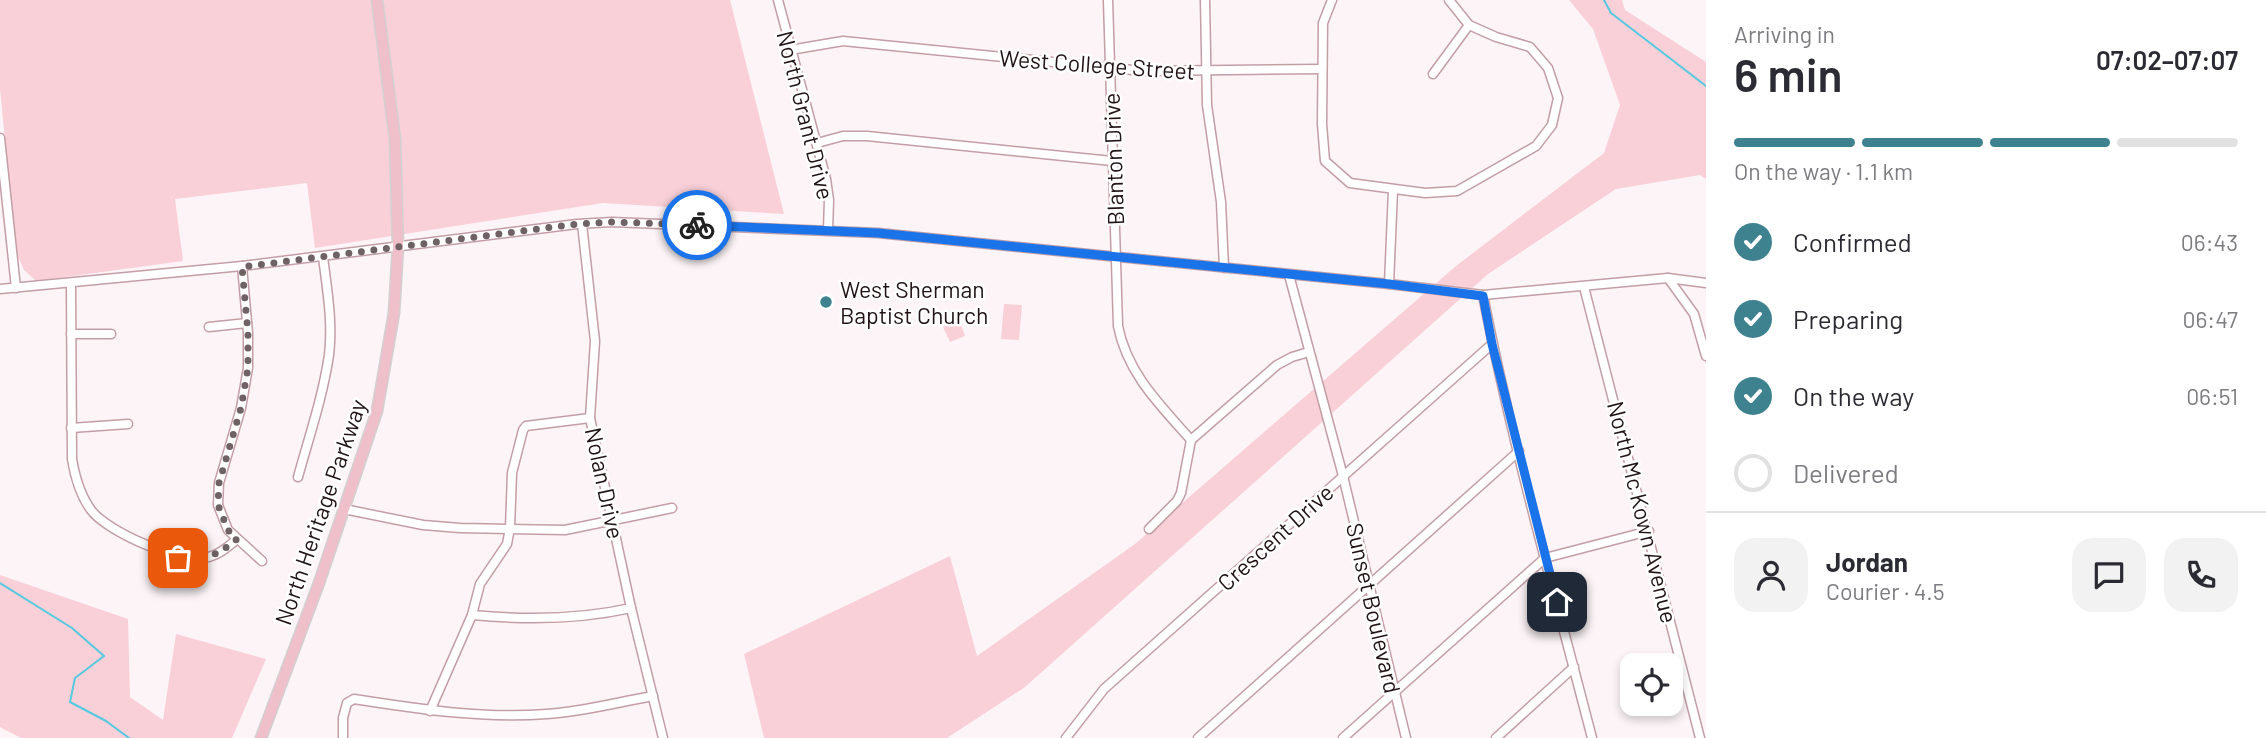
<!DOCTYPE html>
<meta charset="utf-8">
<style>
body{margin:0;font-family:Barlow,sans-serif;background:#f2f2f3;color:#2b2b33;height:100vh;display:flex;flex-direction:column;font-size:26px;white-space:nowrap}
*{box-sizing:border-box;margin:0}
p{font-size:23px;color:#7c7c81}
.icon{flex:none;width:38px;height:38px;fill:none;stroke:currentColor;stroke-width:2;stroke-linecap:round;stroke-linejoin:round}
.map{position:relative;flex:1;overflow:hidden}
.drawer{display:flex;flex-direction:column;background:#fff;width:560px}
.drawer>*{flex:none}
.controls{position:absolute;left:1620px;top:653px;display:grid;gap:14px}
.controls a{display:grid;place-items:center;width:63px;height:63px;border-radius:14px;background:#fff;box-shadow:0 4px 10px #0003;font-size:35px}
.pin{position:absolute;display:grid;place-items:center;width:60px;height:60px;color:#fff;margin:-30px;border-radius:14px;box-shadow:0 4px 10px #0006}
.courier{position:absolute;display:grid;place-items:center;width:70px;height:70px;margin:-35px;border:5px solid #1a73e8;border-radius:50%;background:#fff;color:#222;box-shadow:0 2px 9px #0007}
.headline em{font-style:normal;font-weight:600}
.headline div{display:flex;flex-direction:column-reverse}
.headline{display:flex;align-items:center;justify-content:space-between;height:119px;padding:0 28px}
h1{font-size:46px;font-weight:600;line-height:52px}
.bar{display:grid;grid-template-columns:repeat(4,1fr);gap:10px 7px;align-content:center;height:84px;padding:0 28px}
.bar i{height:9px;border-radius:5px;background:#e1e1e2}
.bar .on{background:#3e8290}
.bar p{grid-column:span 4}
.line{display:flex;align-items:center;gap:18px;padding:0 28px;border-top:2px solid #e1e1e2}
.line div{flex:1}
.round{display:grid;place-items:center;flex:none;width:74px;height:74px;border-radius:21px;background:#f2f2f3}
ol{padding:0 28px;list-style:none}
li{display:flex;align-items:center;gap:21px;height:77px}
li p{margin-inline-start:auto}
li .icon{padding:7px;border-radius:50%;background:#3e8290;color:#fff;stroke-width:4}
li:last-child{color:#7c7c81}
li i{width:38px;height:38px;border:4px solid #e1e1e2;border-radius:50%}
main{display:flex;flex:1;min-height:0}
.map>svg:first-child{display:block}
</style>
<main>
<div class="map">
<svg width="1706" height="738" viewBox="0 0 1706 738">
<rect width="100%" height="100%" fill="#fcf4f6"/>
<g fill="#f9d0d8">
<path d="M0,0H730L784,214L603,203L315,248L307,183L175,199L183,261L36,281L24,270L16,252L0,89Z"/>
<path d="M1569,0H1622L1625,10L1706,62V179L1700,175L1616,189L1488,274L1025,687L947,738H764L744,654L950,556L977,656L1135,544L1456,266L1604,153L1620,105L1593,29Z"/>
<path d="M1004,304L1022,305L1019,340L1001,339Z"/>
<path d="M959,320L965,336L950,342L943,327Z"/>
<path d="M0,575L128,619L130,697L163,720L176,634L266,659L232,738H21L0,727Z"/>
</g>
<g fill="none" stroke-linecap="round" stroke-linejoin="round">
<g stroke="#55c9e0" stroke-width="2">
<path d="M1604,0L1611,13L1706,86"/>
<path d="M0,583L72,628L104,656L75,678L70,702L106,721L129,738"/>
</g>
<g stroke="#c39ea5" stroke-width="11">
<g id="minor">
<path d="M778,0L826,179L829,200L828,230"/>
<path d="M1108,0L1118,326C1127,373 1160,405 1191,440"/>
<path d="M1205,0L1207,105L1221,202L1224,268"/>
<path d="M1332,0L1323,23L1322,124L1325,161L1350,183L1425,193L1457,191L1536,146L1552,125L1558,98L1548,68L1530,47L1496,37L1469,25L1449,0"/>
<path d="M790,50L843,41L1143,71L1321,69"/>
<path d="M1433,74L1469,25"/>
<path d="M0,138L16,288"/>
<path d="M817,143L843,136H867L1112,161"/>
<path d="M582,224L595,341L590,418L631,608L663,738"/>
<path d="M242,266L248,333V368L241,408L219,483L218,505L228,530L262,561"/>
<path d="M1289,275L1343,476L1406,738"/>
<path d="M1668,278L1694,314L1706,356"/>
<path d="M71,284L72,459C75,477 80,495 91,510C106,531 179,563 204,558C217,556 227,548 237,539"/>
<path d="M1389,284L1393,190"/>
<path d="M1584,287L1700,738"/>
<path d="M0,289L242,266L577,224L612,222L878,233L1389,284L1483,295L1668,278L1706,283"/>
<path d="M1483,295C1512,444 1554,591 1592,738"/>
<path d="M209,327L247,323"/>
<path d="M71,334H111"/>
<path d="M71,428L128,424"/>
<path d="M1191,440L1277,365L1292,357L1309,352"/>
<path d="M298,477C309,437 323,396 329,355C333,322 327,289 323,257"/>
<path d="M344,509L423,525L460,528L565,530L672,508"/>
<path d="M1149,529L1177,501L1181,493L1191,440"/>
<path d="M472,615C525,620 578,620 631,608"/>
<path d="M430,711L472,615L480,584L507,544L510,528L512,473L523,430L526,426L590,418"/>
<path d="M343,738V718L347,703L354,699C418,709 482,719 547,714C582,712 618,702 653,696"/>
<path d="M1066,738L1104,689L1492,344"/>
<path d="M1198,738L1519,451"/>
<path d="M1343,738L1545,558L1649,531"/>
<path d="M1496,738L1574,667"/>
</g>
</g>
<g stroke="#d3d0d0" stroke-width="13">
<path id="major" d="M261,738L319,583L377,411L394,313L398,246L395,139L377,0"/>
</g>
<use href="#minor" stroke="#fff" stroke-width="8"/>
<use href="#major" stroke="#efbfca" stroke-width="10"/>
</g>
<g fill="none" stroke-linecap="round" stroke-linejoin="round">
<path stroke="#6e6264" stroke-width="7" stroke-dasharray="0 12.6" d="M178,558C205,559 216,557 237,539L228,530L218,505L219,483L241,408L248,368V333L242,267L577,224L612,222L697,225"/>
<path stroke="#1a73e8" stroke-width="9" d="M697,225L878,233L1389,284L1483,296L1492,344L1557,602"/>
</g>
<circle fill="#3e8290" stroke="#fff" stroke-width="2.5" cx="826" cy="302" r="7"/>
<g text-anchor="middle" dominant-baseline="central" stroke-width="5" stroke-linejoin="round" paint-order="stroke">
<g font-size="23" fill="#211416" stroke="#fff">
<text transform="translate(1097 64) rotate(4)">West College Street</text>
<text transform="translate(806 115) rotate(76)">North Grant Drive</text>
<text transform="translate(1113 159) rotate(-92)">Blanton Drive</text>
<text transform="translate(605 483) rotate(78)">Nolan Drive</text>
<text transform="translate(320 512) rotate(-71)">North Heritage Parkway</text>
<text transform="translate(1643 512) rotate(76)">North Mc Kown Avenue</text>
<text transform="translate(1275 537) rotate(-42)">Crescent Drive</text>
<text transform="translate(1374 608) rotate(77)">Sunset Boulevard</text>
</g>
<g font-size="23" fill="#211416" stroke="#fff" text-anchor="start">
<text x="840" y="289">West Sherman<tspan x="840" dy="26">Baptist Church</tspan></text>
</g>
</g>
</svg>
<div class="controls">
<a><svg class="icon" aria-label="locate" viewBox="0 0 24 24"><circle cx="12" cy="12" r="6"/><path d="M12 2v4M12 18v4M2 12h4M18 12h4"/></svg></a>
</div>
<div class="pin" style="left:178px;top:558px;background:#ea580c"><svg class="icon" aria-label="bag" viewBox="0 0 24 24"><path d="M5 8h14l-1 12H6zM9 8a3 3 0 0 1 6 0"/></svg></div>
<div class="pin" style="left:1557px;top:602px;background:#1f2937"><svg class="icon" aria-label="home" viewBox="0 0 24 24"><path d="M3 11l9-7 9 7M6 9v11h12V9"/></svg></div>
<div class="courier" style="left:697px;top:225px"><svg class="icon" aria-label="bike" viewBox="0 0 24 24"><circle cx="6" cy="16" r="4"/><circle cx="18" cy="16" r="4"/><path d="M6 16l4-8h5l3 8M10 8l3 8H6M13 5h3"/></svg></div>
</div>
<section class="drawer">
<div class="headline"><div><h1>6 min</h1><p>Arriving in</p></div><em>07:02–07:07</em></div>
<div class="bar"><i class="on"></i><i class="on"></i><i class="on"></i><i></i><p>On the way · 1.1 km</p></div>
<ol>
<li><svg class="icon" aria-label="check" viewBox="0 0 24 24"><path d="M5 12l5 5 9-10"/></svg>Confirmed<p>06:43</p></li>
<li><svg class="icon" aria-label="check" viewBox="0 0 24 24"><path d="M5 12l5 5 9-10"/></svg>Preparing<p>06:47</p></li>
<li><svg class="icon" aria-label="check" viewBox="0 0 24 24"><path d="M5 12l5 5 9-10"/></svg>On the way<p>06:51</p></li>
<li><i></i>Delivered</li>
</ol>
<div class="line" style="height:126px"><a class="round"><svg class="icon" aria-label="person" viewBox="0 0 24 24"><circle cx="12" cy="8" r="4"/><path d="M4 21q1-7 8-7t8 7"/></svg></a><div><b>Jordan</b><p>Courier · 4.5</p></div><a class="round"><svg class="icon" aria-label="chat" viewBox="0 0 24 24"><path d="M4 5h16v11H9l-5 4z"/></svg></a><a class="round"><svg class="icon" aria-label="phone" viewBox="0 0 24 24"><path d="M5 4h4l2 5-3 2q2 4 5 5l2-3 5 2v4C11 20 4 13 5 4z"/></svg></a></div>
</section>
</main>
